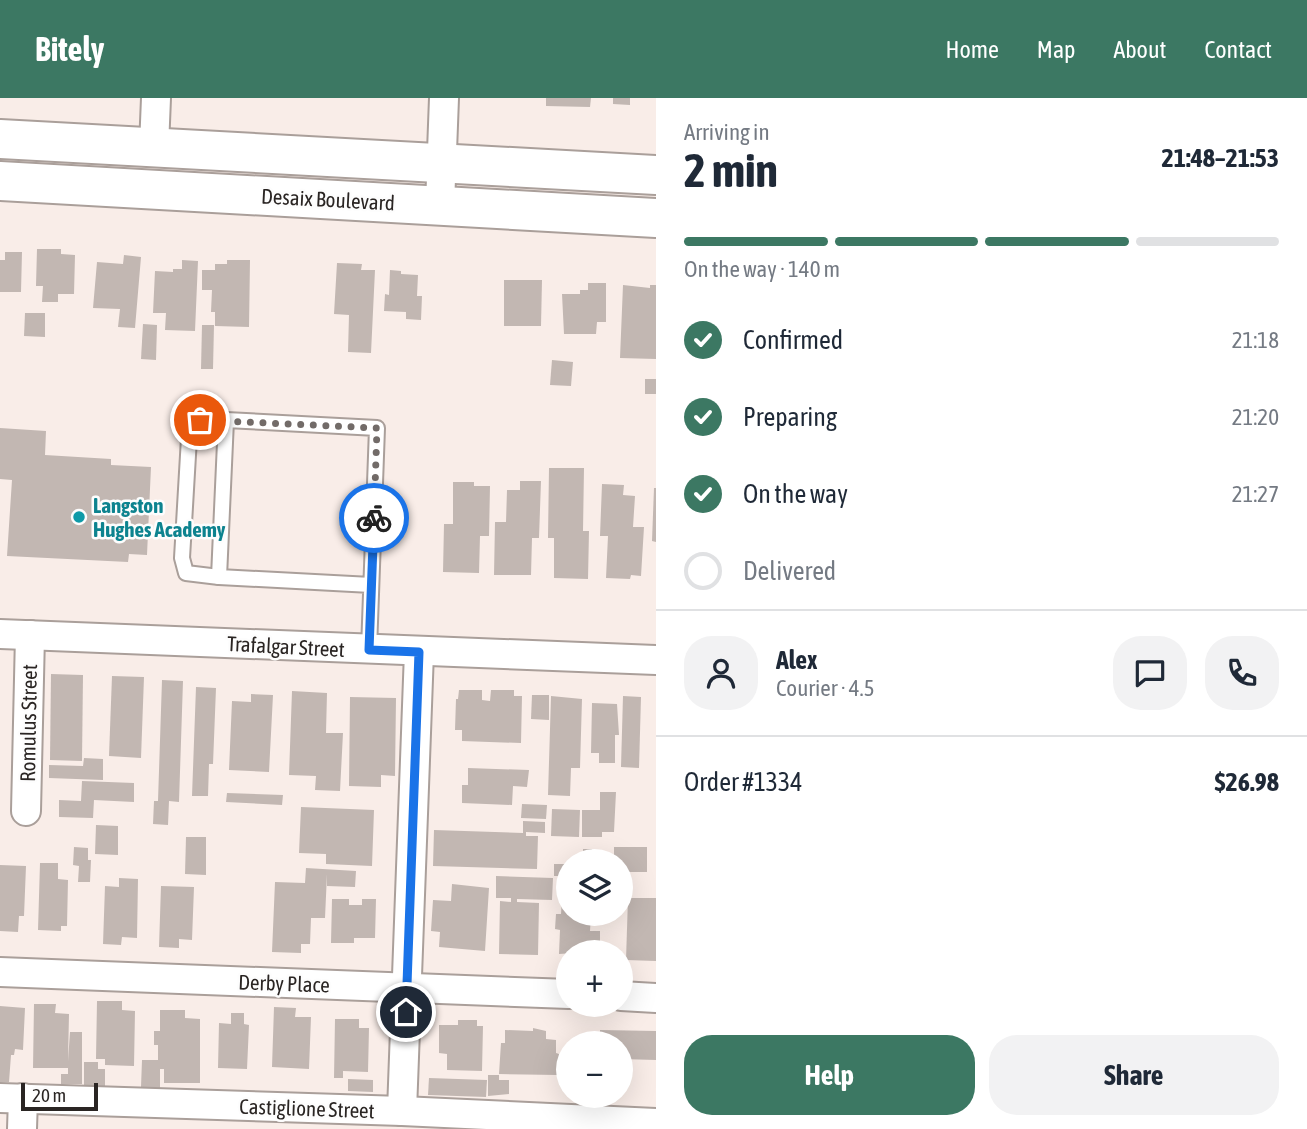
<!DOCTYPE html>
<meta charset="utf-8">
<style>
body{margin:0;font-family:"Asap Condensed",sans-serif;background:#f2f2f3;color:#1f2937;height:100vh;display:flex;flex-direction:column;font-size:26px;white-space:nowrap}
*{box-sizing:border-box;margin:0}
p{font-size:23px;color:#747a83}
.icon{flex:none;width:38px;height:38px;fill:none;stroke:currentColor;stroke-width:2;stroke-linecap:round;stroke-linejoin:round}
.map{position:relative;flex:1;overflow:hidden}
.details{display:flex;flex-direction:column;background:#fff;width:651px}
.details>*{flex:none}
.buttons{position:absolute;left:556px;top:751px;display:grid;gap:14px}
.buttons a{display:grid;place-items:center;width:77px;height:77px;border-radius:50%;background:#fff;box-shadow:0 7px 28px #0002;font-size:35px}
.scale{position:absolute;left:21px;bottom:18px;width:77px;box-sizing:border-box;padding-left:7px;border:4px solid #2a2523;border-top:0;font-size:19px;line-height:24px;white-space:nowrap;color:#2a2523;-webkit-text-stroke:5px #fdfdfd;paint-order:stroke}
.pin{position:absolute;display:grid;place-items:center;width:60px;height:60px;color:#fff;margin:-30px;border:4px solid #fff;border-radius:50%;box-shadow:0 2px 7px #0007}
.courier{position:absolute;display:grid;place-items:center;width:70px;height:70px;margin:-35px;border:5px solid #1a73e8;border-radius:50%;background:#fff;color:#222;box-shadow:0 2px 9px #0007}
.headline em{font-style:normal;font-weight:700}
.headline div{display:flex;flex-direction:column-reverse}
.headline{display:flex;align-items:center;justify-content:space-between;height:119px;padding:0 28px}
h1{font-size:46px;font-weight:700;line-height:52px}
.bar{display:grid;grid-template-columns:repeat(4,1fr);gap:10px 7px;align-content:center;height:84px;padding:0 28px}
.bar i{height:9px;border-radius:5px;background:#e0e1e3}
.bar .active{background:#3c7863}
.bar p{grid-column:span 4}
.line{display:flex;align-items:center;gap:18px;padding:0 28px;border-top:2px solid #e0e1e3}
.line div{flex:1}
.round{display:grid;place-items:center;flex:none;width:74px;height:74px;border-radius:28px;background:#f2f2f3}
ol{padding:0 28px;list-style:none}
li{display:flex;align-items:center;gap:21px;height:77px}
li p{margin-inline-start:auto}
li .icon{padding:7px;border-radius:50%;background:#3c7863;color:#fff;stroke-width:4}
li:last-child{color:#747a83}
li i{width:38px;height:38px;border:4px solid #e0e1e3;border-radius:50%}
.action{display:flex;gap:14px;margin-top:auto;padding:14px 28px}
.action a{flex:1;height:80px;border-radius:28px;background:#3c7863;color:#fff;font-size:28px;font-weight:700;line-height:80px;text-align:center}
.action a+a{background:#f2f2f3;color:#1f2937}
header{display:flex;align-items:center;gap:42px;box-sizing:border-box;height:98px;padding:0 35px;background:#3c7863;color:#fff}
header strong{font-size:33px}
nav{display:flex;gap:38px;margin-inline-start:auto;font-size:24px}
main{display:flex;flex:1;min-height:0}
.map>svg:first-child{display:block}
</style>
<header>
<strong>Bitely</strong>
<nav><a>Home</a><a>Map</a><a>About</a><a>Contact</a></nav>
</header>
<main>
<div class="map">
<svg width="656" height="1031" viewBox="0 0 656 1031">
<rect width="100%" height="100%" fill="#f9ede8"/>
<g fill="#c2b7b2">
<path d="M546,0H591L590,9L546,8Z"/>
<path d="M613,0H630V7L613,6Z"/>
<path d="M37,151H61V156L75,157L74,196H58V204H42L43,188H36Z"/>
<path d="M5,154H22L21,194H0V162H5Z"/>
<path d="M124,157L141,159L135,230L118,229L120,211L93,210L97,164L123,166Z"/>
<path d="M182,162L198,163L195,233L165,232L166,215H153L155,173L173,174V171H182Z"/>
<path d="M227,162H250L249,229L215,228V214H211L212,192H202V172H215V166H227Z"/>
<path d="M337,165L362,166L361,172H375L371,255L348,254L349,217L334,216Z"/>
<path d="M390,172L401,173V176L418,177L417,198H422L421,222L406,221V214L384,213L385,196L389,197Z"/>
<path d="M504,182H542L541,228H504Z"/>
<path d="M588,185H606V224H597L596,236H564L562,196H580V192H588Z"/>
<path d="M623,187L650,190V187H656V261L620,260Z"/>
<path d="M25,215H45V239L24,238Z"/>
<path d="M143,226L157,227L156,262L141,261Z"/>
<path d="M202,227H214L213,271H201Z"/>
<path d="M552,262L573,264L571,288L550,287Z"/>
<rect x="645" y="281" width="11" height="15"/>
<path d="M0,330L46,333L45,357L111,361V367L151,369L147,457L129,456L128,464L7,458L12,382L0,381Z"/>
<path d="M549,370H584L583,433H589L588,481L554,480V440H548Z"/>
<path d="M520,383H541L539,440H532L531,477H494L495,424H506L507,392H520Z"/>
<path d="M453,384H474V388H490L489,438H480L479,475L443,474L444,426H453Z"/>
<path d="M602,386L624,387L623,397L635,398L633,429H644L641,478L631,477L630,481L606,480L608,438H600Z"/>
<path d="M654,390H656V444L652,443Z"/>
<path d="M51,576L83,577L82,663L50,662Z"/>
<path d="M112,578L144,579L141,660L109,658Z"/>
<path d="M162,582L183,583L179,704L169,703L168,727L153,726L154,703H158Z"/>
<path d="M196,589L216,590L213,666H209L208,698H192Z"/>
<path d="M459,592H482V602L490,603L491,592H514V598H522L521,645L462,643V632H455L456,601H458Z"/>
<path d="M292,593L327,595L326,635H343L340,693L315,692L316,678L289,677Z"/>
<path d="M251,596L273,597L269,674L229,672L232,603L251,604Z"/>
<path d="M532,597H549V622L531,621Z"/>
<path d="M551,598L582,601L580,670H571L570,698L548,697Z"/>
<path d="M623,598L641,599L639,670L621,669Z"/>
<path d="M350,599L396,600L395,678L381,677V689L349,688Z"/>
<path d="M592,605L617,606L619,637H615V665H599V655H591Z"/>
<path d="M84,660L103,661V682L49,680V667L83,668Z"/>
<path d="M468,670L529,672L527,689L513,688L512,707L462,705V687H468Z"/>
<path d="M82,683L134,685V704L94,702L93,720L59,719V702L81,703Z"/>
<path d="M600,694H616L614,734H602V739H582V712H600Z"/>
<path d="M227,695L283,697L282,707L226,704Z"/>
<path d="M522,706L547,707L546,721L521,720Z"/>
<path d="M301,709L374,712L372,768L326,766V756L299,755Z"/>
<path d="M552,711L580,712L579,739L551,738Z"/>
<path d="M523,723L545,724V735L526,734V738H538L537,771L433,768L434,732L523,735Z"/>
<path d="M96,727L118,728V757L95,756Z"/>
<path d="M186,739H206V777L185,776Z"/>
<path d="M74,749L88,750V762H91L90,784H78L79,768L73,767Z"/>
<path d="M614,749H647V774H621V763H614Z"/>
<path d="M583,751H592V758H597V763H583Z"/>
<path d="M40,765H58V781L68,782L67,828H61V833L38,832Z"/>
<rect x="554" y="766" width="15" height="12"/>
<path d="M0,767L26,768L24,818H19L18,834L0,833Z"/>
<path d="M306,770L356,773L355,789L327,788V776L325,820H311L310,846H301V855L272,854L275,784L305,785Z"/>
<path d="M496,778L553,780L552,802L517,801V804L539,805L538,857L499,856L500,803L511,804V800H496Z"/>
<path d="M119,780L138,781L137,840L122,839L121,847L103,846L105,788L119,789Z"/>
<path d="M452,786L489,790L485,853L439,849L440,834L431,833L433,802L451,803Z"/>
<path d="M161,788L194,789L192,842L179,841V850L159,849Z"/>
<path d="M628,800H656V863L626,862Z"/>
<path d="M332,801H349V807H362V801H376L375,840H354V845H331Z"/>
<path d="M562,801H569V816H591L590,833H600V849L588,848V854L559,856L560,832L555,831L556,816H561Z"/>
<path d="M97,903H122V912L135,913L134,968L105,967V961H96Z"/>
<path d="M34,906H56L55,915L69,916L68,963L70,934H82V986H61V976H68V970H33Z"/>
<path d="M0,908L25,910L23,952L15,951L14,957H11L9,984H0Z"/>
<path d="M274,909L296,910L295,919H311L309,971L272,969Z"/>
<path d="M160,912H185V920L200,921V985H164V971H160V990L141,989L142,962H158V947H154V933H160Z"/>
<path d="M231,915H244V926L249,927L247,971L218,970L219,925L231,926Z"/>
<path d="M335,921H359V930H369L368,974L343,973V980H334Z"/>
<path d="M458,922H477V928H483L482,973L447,972V956L439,955V927H458Z"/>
<path d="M533,930L546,933V941L556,942V955L559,956L558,977L499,976L501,945H505V932L533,933Z"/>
<path d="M600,932L656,933V962L621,961V945H600Z"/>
<path d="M84,964H98V971H105V989L84,988Z"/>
<path d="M488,977H499V982H509V996L488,998Z"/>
<path d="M429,980L487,982L486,999L428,997Z"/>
<path d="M348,981L373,982V994L348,993Z"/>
</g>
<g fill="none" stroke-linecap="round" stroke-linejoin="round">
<g stroke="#aa9f9a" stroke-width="18">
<g id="lane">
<path d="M219,479L186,475L182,460L189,340L200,322H226"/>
<path d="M369,552L377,330L226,322L219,479L371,487"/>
</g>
</g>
<g stroke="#aa9f9a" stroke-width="32">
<g id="street">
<path d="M154,49L156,0"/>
<path d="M440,107L444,0"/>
<path d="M0,536L656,562"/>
<path d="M26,713L30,537"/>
<path d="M0,874L569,896"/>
<path d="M621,898L656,900"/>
<path d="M0,1000L402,1013L656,1025"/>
<path d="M402,1013L419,554"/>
<path d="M22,1031L23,1000"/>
</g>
</g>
<g stroke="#aa9f9a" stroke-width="42">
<g id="secondary">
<path d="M0,41L656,77"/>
<path d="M0,83L656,120"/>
</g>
</g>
<use href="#lane" stroke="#fff" stroke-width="14"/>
<use href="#street" stroke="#fff" stroke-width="28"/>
<use href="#secondary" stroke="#fff" stroke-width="38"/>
</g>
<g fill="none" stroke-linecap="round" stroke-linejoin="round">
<path stroke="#726b68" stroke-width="7" stroke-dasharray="0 12.6" d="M200,322L377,330L374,420"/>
<path stroke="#1a73e8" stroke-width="9" d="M374,420L369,552L419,554L406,914"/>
</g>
<circle fill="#0f9aa8" stroke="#fdfdfd" stroke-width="2.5" cx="79" cy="419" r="7"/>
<g text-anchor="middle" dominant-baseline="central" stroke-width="5" stroke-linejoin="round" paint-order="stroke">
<g font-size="21" fill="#2a2523" stroke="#fdfdfd">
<text transform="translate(328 101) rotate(3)">Desaix Boulevard</text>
<text transform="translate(286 548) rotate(3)">Trafalgar Street</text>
<text transform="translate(28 625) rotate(-89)">Romulus Street</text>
<text transform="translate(284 885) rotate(2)">Derby Place</text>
<text transform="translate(307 1010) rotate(2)">Castiglione Street</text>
</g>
<g font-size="21" font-weight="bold" fill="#0d838f" stroke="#fdfdfd" text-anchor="start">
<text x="93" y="407">Langston<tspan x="93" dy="24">Hughes Academy</tspan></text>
</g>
</g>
</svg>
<div class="buttons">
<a><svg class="icon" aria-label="layers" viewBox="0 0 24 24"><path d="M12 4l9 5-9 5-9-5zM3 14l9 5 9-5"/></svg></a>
<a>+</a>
<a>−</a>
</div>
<div class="scale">20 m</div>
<div class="pin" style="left:200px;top:322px;background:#ea580c"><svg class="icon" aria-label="bag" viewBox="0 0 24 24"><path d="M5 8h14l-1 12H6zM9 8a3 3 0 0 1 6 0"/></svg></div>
<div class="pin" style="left:406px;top:914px;background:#1f2937"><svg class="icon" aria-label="home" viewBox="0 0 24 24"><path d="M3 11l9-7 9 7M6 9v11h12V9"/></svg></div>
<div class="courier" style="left:374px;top:420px"><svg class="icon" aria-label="bike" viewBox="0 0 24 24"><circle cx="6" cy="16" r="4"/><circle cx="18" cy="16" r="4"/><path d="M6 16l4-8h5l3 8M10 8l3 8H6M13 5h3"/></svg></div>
</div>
<section class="details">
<div class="headline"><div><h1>2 min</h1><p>Arriving in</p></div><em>21:48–21:53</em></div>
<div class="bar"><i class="active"></i><i class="active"></i><i class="active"></i><i></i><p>On the way · 140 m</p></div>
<ol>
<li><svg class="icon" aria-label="check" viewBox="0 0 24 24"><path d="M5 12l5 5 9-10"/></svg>Confirmed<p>21:18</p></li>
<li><svg class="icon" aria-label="check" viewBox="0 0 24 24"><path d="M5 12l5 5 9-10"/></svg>Preparing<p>21:20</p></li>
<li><svg class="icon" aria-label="check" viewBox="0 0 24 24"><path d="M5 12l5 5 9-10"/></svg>On the way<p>21:27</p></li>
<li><i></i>Delivered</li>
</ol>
<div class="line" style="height:126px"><a class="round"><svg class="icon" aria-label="person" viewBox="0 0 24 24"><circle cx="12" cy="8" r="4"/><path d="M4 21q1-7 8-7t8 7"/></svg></a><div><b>Alex</b><p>Courier · 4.5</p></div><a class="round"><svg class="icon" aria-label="chat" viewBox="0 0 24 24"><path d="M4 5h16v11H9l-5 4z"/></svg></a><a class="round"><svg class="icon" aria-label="phone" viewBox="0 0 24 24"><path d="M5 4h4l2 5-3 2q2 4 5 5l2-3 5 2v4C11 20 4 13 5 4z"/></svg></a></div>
<div class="line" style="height:91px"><div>Order #1334</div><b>$26.98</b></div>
<div class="action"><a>Help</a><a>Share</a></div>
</section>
</main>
